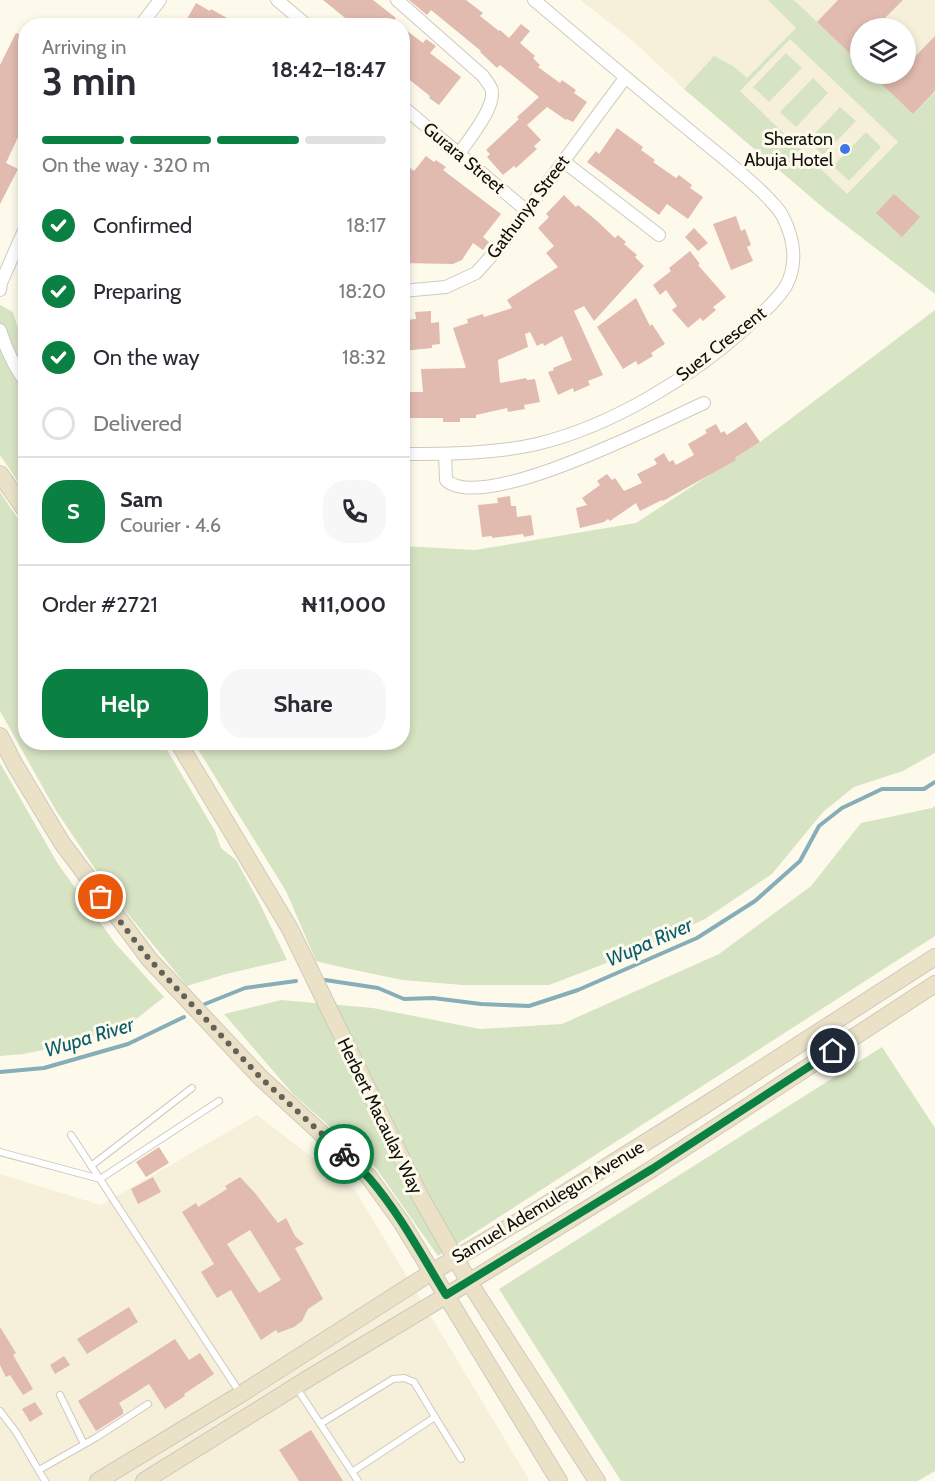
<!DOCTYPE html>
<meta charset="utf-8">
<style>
body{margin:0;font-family:Cabin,sans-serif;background:#f7f7f7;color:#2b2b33;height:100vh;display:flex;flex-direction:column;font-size:22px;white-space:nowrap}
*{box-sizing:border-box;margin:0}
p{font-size:20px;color:#7c7c81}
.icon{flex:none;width:33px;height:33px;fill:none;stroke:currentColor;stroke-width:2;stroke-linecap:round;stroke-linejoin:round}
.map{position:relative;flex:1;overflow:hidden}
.drawer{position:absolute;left:18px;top:18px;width:392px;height:732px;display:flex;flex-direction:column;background:#fff;border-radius:24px;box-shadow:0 3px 9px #0003}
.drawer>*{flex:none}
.tools{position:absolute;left:850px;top:18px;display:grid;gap:12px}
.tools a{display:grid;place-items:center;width:66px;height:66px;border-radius:50%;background:#fff;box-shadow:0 3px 9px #0003;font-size:30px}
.pin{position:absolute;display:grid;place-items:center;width:51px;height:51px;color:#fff;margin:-26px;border:3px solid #fff;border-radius:50%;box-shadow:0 2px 6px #0007}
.courier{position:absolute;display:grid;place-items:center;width:60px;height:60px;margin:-30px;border:4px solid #0b8043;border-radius:50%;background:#fff;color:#222;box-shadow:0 2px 8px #0007}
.head em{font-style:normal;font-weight:700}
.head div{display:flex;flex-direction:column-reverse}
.head{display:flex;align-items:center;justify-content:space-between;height:102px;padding:0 24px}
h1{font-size:39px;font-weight:700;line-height:45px}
.bar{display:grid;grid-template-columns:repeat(4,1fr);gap:9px 6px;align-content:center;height:72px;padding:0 24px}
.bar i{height:8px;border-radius:4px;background:#e1e1e2}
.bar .current{background:#0b8043}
.bar p{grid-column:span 4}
.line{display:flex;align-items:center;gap:15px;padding:0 24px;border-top:2px solid #e1e1e2}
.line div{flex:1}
.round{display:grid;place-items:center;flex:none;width:63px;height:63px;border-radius:24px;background:#f7f7f7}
ol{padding:0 24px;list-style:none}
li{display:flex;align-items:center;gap:18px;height:66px}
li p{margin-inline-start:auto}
li .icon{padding:6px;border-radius:50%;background:#0b8043;color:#fff;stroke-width:4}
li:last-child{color:#7c7c81}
li i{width:33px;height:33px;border:3px solid #e1e1e2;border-radius:50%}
.cta{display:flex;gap:12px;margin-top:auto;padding:12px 24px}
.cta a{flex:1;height:69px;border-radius:24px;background:#0b8043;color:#fff;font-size:24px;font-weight:700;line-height:69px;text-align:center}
.cta a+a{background:#f7f7f7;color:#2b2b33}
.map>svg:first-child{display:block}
</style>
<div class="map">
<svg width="935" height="1481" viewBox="0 0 935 1481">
<rect width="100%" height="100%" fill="#fdfaec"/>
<g fill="#f6f0db" fill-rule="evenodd">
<path d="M580,0H935V294L826,210L684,89L633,41ZM861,28H906V74H861Z"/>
<path d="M257,1115L355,1190L530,1481H0V1174L101,1205Z"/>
</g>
<g fill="#d7e4c3" fill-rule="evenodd">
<path d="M768,0H794L861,64V74H871L913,114L934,93L935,94V294L826,210L684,89L714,56L733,66L747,78L796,28ZM790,39L898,142L847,194L740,91Z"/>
<path d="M786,53L802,68L769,102L753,87Z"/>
<path d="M813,78L828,93L796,127L780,112Z"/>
<path d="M840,107L856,121L823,155L808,141Z"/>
<path d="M866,132L881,147L849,181L833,166Z"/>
<path d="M0,305L13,312L25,351V492L0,455Z"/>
<path d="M935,310V753L903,771L854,787L823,812L772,874L705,919L612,961L549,985H463L402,980L336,966L316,961L286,891L194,743L402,742V546L475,550L636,523L760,442Z"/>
<path d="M0,492L25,529L26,742L163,743L215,831L221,848L236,860L259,902L287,960L226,974L187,986L114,897L55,809L0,711Z"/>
<path d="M0,763L58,864L115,943L164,997L135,1020L74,1044L23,1054L0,1056Z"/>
<path d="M935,806V936L468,1237L438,1256L376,1168L293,1094L224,1014L281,1000L373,1008L480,1029L562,1024L719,954L811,886L861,823L932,808Z"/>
<path d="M882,1047L935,1128V1471L918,1481H621L499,1289Z"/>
</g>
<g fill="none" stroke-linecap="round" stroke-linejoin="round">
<g stroke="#85aeb9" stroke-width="4">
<path d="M325,980L378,988L404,999L433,998L481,1004L529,1006L578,990L697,938L755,901L800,861L819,826L842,808L882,789H924L935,782"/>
<path d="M205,1004L245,988L296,981"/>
<path d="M0,1072L44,1068L128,1044L184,1017"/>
</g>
</g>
<g fill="#e1bbaf" fill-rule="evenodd">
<path d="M323,0H373L396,18L389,26H355Z"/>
<path d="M409,0H466L483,13L480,16L499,31L500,30L509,38L521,24L530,31L520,43L535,56L533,58L540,65L538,67L560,83L562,80L576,90L574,93L587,102L573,122L567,119L566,120L547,107L527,125L541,140L534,146L537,149L516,168L514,166L503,175L487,157L490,154L486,150L519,119L517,117L539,97L500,65L497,68L480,52L481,51L431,10L427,15Z"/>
<path d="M838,0H903L875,28H861V64L817,22Z"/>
<path d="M196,3L210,11L211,9L227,18L223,26H183Z"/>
<path d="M402,27L423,43L426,39L436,46L430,53L461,77L439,105L429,98L430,96L402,74Z"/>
<path d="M16,33L26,37V139L19,135L6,163L18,169L0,204V65Z"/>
<path d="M935,36V91L913,114L871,74H906V66Z"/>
<path d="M617,128L643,147L641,150L655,160L653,162L676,178L679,175L692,185L690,188L703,197L688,219L667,204L659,215L587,162L596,151L599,154Z"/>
<path d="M426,156L434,162L436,160L446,167L443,170L501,214L483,237L489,242L483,250L473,243L462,260L453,264L402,263V161L414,171Z"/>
<path d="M894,194L920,217L902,237L876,213Z"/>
<path d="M564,195L576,207L578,205L597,221L615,238L618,235L626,242L624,244L637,255L635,257L644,266L594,321L584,306L574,311L603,375L588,381L590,385L574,392L573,388L558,395L548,372L554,370L553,368L572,360L562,336L544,346L543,343L537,346L530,332L525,334L528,347L498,360L500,383L526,378L527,380L535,379L540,402L524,405L525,409L508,412L507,408L476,415V418H460V422H443V418H402V392H423L421,369L466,368L453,328L468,323L467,319L483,314L484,317L512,308L507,300L558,267L546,253L554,246L538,228L549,217L546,214Z"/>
<path d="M736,216L741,231L745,229L751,245L747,247L753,261L731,270L713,224Z"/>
<path d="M694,228L708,243L698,251L685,237Z"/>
<path d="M690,251L700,264L698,265L726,297L713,307L716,310L703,321L700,318L688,328L672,310L677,306L666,290L660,295L653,285L671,271L669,268Z"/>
<path d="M636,298L650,326L652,324L665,344L651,353L653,356L638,365L636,361L623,369L597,327Z"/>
<path d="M431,311V323L439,322L440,344L432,345V348L402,351V325L406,324L405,320L416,319L415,312Z"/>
<path d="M746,422L760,442L735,458L736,460L663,501L662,500L640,511L636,503L610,521L608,519L604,522L580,528L576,508L587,505L582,498L600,485L597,481L607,474L612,480L615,478L624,491L642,483L637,474L657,464L654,459L664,453L669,462L673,460L676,465L694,455L688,444L707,433L705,430L716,424L721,433L724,431L727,435Z"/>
<path d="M510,496L511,506H516L517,517L531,515L534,535L524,537L523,534L492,538V536L482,537L478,505L498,503L497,498Z"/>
<path d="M159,1147L169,1163L146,1177L136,1162Z"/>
<path d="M153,1177L161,1192L138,1204L131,1189Z"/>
<path d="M240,1177L255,1193L278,1223L286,1218L295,1236L304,1244L295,1248L323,1299L308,1309L302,1321L294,1327L278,1333L276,1330L261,1340L231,1290L217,1298L201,1272L214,1264L182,1212L196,1203L198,1207L227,1189L225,1186ZM250,1230L281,1280L259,1293L227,1244Z"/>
<path d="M129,1307L138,1322L87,1354L77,1339Z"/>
<path d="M0,1327L16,1353L13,1355L33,1389L23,1395L10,1375L6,1377L0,1365Z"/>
<path d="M175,1339L189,1360L200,1353L214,1374L184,1394L185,1396L165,1409L149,1384L119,1403L123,1410V1414L96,1431L78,1401Z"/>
<path d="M64,1356L70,1365L55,1374L50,1365Z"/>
<path d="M35,1402L43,1414L30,1422L22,1409Z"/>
<path d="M311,1430L343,1481H299L279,1450Z"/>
</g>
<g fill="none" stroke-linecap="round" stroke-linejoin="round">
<g stroke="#cecabe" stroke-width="8">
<g id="service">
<path d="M71,1135L240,1393"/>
<path d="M0,1152L100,1179L219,1101"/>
<path d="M91,1166L192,1088"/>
<path d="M296,1387L358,1481"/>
<path d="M60,1395L84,1444"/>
<path d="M0,1411L16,1432L45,1481"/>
<path d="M320,1424L393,1379L404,1378L414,1382L435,1417"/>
<path d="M39,1470L97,1437L148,1404"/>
<path d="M352,1472L435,1417L461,1459"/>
</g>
</g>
<g stroke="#cecabe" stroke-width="14">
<g id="minor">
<path d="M277,0L308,26"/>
<path d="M397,0L483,76C485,79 489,84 491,88C498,105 468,140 459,154"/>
<path d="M140,26L160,0"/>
<path d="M402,106L527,211"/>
<path d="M563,161L659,235"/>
<path d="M0,290L1,283L26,226"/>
<path d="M402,291L446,287L476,273L503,243L625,78"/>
<path d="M0,330C6,350 14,366 26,383"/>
<path d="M402,454C447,454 493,454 537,444C612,426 692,377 749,325C762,313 776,302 786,286C798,264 794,238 783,217C780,210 774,205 769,199C746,175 719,155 694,134C640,90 587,45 534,0"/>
<path d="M445,454L446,480C481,515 662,422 704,403"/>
</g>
</g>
<g stroke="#cecabe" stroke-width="18">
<g id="secondary">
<path d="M0,474L26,511"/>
<path d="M0,736L15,765L62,843L150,960L261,1078L369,1177L402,1223L559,1481"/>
<path d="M178,742L290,929L420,1196L469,1282L597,1481"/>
<path d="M98,1481L241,1394L432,1272L528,1216L702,1107L935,957"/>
<path d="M144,1481L309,1378L469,1282L652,1169L935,984"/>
</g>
</g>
<use href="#service" stroke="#fff" stroke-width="6"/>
<use href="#minor" stroke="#fff" stroke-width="12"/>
<use href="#secondary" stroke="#eae1c7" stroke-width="16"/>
</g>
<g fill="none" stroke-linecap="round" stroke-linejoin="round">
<path stroke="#64615a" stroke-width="6" stroke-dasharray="0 10.8" d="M101,897L150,960L261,1078L344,1154"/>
<path stroke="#0b8043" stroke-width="8" d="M344,1154C353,1162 362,1170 370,1179C400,1214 422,1256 446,1295L652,1169L833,1051"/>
</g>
<circle fill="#3c79e8" stroke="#fdfaec" stroke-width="2" cx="845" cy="149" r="6"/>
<g text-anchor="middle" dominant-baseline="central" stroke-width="6" stroke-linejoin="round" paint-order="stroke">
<g font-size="18" fill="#110f0b" stroke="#fdfaec" text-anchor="end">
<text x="833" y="139">Sheraton<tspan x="833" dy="21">Abuja Hotel</tspan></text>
</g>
<g font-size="18" fill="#110f0b" stroke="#fdfaec">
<text transform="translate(464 158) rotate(40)">Gurara Street</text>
<text transform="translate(528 207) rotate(-53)">Gathunya Street</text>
<text transform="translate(721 344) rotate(-38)">Suez Crescent</text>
<text transform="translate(380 1116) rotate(64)">Herbert Macaulay Way</text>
<text transform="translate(548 1202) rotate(-31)">Samuel Ademulegun Avenue</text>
</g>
<g font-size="20" font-style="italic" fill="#075d6f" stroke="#fdfaec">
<text transform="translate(649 942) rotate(-24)">Wupa River</text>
<text transform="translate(89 1037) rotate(-17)">Wupa River</text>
</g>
</g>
</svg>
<div class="tools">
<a><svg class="icon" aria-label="layers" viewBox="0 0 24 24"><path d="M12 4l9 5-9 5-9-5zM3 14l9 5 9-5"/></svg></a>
</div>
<div class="pin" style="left:101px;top:897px;background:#ea580c"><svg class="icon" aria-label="bag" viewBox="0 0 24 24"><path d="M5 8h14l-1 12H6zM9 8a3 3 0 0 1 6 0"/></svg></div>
<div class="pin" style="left:833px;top:1051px;background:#1f2937"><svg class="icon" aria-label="home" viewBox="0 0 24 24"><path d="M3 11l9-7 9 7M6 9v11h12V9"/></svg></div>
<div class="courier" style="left:344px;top:1154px"><svg class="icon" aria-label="bike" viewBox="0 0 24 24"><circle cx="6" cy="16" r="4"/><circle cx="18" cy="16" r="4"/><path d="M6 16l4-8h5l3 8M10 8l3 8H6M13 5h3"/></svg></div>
<section class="drawer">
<div class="head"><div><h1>3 min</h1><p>Arriving in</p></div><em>18:42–18:47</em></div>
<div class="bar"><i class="current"></i><i class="current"></i><i class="current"></i><i></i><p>On the way · 320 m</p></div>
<ol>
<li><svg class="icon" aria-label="check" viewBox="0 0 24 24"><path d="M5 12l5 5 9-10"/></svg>Confirmed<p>18:17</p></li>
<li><svg class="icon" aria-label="check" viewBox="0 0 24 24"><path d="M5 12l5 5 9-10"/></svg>Preparing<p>18:20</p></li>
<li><svg class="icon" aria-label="check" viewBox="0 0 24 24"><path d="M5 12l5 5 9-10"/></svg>On the way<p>18:32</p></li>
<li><i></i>Delivered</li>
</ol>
<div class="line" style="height:108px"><b class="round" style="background:#0b8043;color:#fff">S</b><div><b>Sam</b><p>Courier · 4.6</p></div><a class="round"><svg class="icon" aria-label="phone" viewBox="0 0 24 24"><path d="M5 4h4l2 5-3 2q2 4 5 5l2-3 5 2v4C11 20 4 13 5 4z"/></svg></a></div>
<div class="line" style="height:78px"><div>Order #2721</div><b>₦11,000</b></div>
<div class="cta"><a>Help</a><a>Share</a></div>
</section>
</div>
